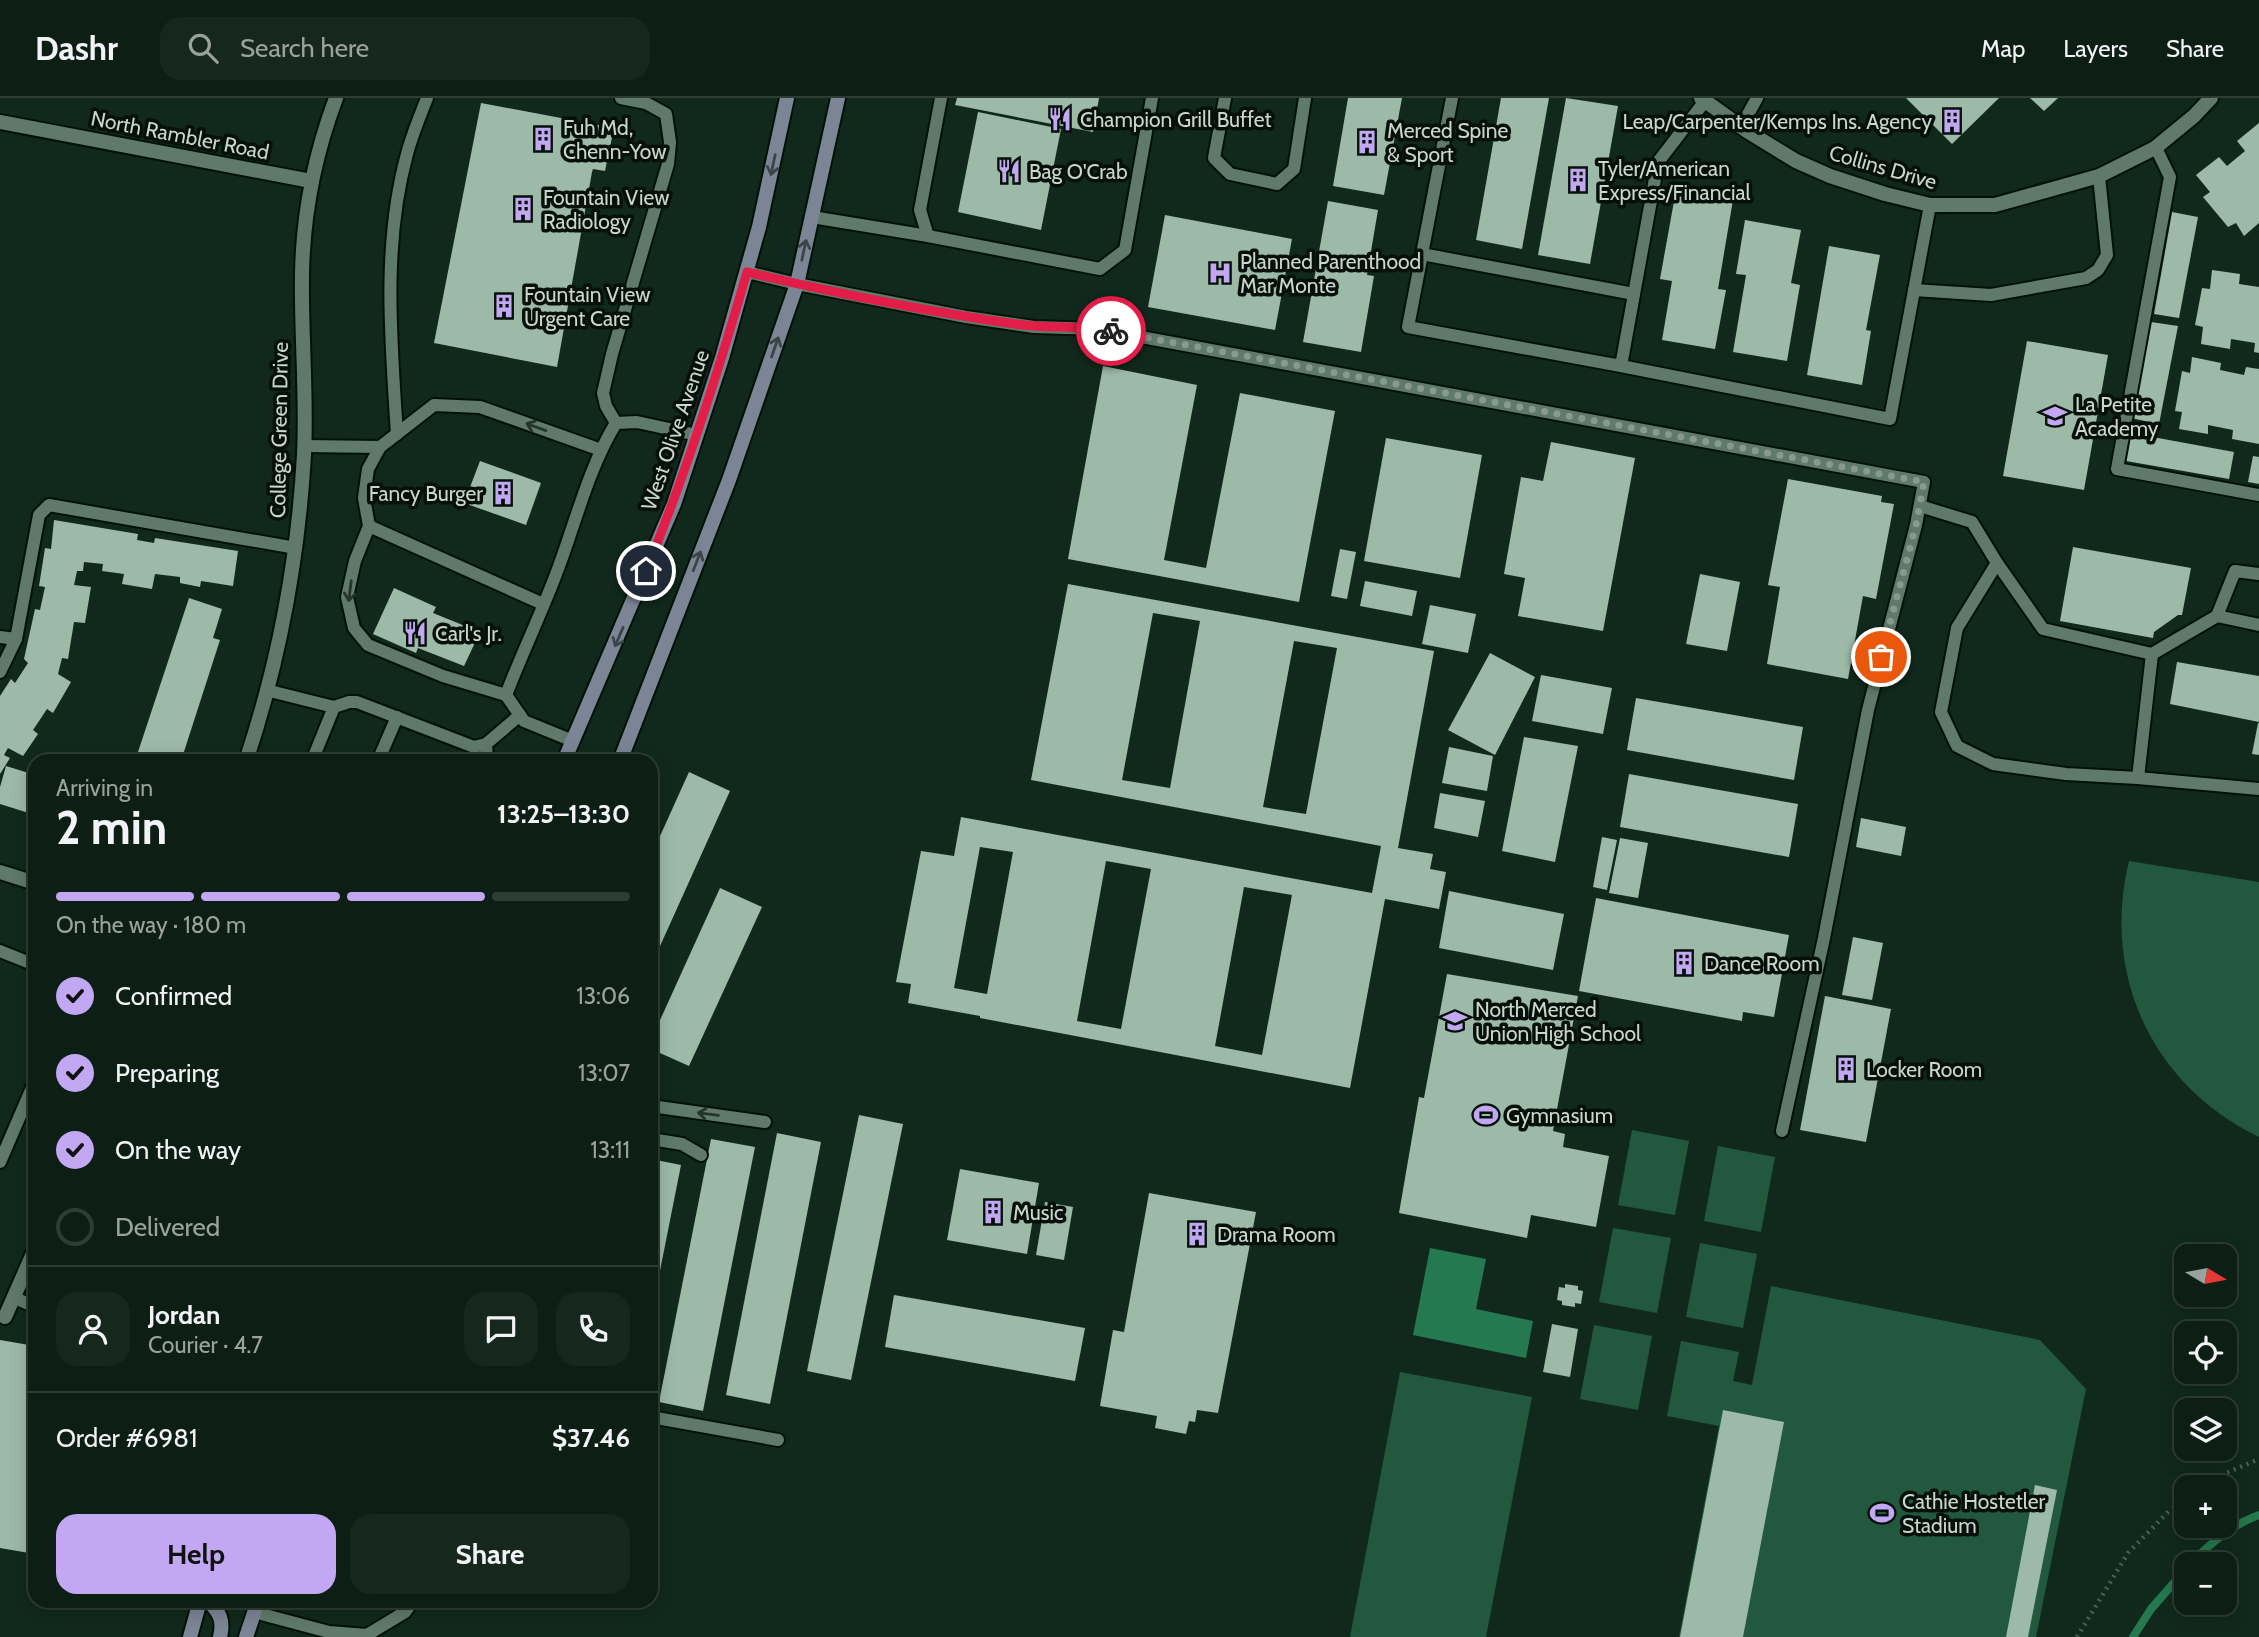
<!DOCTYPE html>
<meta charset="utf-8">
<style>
body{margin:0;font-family:Cabin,sans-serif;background:#16271e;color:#f1f3f6;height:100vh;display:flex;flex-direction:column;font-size:26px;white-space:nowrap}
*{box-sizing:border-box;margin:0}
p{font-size:23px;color:#9aa2a0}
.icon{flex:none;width:38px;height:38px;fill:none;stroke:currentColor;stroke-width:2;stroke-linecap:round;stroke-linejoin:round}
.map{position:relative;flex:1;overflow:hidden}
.side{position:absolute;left:28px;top:656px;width:630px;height:854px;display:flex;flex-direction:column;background:#0d1f15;border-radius:21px;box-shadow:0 4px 18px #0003,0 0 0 2px #2d3d34}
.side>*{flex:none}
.needle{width:46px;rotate:100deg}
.tools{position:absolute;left:2174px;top:1146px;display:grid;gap:14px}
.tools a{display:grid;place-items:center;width:63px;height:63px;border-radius:14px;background:#0d1f15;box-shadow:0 4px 18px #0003,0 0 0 2px #2d3d34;font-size:35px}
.pin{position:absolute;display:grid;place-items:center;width:60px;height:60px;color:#fff;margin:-30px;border:4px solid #fff;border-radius:50%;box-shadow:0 2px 7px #0007}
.courier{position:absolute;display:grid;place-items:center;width:70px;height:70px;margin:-35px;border:5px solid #e11d48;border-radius:50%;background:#fff;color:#222;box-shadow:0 2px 9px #0007}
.headline em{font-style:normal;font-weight:800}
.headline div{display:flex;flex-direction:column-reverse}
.headline{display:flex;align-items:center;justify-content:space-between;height:119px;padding:0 28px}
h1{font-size:46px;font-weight:800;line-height:52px}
.bar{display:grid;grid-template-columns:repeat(4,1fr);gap:10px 7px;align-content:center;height:84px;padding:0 28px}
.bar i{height:9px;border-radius:5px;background:#2d3d34}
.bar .current{background:#c2a8f2}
.bar p{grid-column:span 4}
.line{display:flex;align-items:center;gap:18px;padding:0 28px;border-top:2px solid #2d3d34}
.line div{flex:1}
.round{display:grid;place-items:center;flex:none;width:74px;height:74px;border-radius:21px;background:#16271e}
ol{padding:0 28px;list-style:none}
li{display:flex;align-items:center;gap:21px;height:77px}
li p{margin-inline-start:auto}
li .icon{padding:7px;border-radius:50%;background:#c2a8f2;color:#111;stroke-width:4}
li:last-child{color:#9aa2a0}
li i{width:38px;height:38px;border:4px solid #2d3d34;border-radius:50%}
.cta{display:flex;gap:14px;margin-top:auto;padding:14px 28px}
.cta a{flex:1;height:80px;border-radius:21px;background:#c2a8f2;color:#111;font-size:28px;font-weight:800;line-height:80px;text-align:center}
.cta a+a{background:#16271e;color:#f1f3f6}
header{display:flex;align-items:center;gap:42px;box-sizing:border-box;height:98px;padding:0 35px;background:#0d1f15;border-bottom:2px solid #2d3d34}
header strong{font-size:33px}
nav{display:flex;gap:38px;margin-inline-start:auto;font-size:24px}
.search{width:490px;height:63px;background:#16271e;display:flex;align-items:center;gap:18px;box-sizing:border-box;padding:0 24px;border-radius:21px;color:#9aa2a0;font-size:26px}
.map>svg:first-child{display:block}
</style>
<header>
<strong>Dashr</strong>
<div class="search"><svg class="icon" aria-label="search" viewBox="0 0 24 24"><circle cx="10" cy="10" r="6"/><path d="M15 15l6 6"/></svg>Search here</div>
<nav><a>Map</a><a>Layers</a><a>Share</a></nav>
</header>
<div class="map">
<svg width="2259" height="1539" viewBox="0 0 2259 1539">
<rect width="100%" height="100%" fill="#11291c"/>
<g fill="#22583d">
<path d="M2129,763L2259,784V1039C2153,988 2101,878 2129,763Z"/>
<path d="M1632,1032L1689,1043L1675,1117L1618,1107Z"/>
<path d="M1718,1048L1775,1059L1761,1134L1704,1123Z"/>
<path d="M1613,1130L1671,1140L1657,1215L1599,1204Z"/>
<path d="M1700,1145L1757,1156L1743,1230L1686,1219Z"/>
<path d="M1771,1188L2040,1242L2086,1291L2036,1539H1679L1719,1328L1667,1318L1681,1243L1739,1254L1733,1283L1752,1287Z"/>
<path d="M1594,1227L1652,1238L1638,1312L1580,1301Z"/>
<path d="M1400,1274L1532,1299L1486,1539H1350Z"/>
</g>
<path fill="#257951" d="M1430,1150L1486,1161L1476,1211L1533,1223L1526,1260L1413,1237Z"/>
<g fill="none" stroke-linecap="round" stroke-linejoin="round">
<g stroke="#257951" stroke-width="8">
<path d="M2190,1466C2210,1446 2231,1427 2259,1417"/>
<path d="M2133,1539L2151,1511L2186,1471"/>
</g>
</g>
<g fill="#9db9a8" fill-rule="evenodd">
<path d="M957,0H1099L1093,34L955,7Z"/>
<path d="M1348,0H1402L1384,97L1333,88Z"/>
<path d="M1501,0H1549L1522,151L1476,142Z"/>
<path d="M1566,0L1618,8L1590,166L1538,157Z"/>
<path d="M1906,0H1999L1952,46Z"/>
<path d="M2030,0H2058L2044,13Z"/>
<path d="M481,5L614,30L605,73L593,71L592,74L557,269L434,245Z"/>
<path d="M978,14L1061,31L1041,132L958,114Z"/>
<path d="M2259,25V125L2244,138L2236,125L2228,129L2203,99L2210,94L2196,77L2219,59L2227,68L2245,53L2237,43Z"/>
<path d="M1676,92L1733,102L1718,191L1726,192L1715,251L1662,242L1672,183L1660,181Z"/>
<path d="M1328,103L1378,112L1367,177L1374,178L1361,254L1303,244Z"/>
<path d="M2172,114L2198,119L2179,220L2154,216Z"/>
<path d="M1165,117L1292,141L1275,232L1148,209Z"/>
<path d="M1745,122L1801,132L1791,185L1800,187L1787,263L1733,254L1746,177L1736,176Z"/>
<path d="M1829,148L1880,157L1866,232L1871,233L1862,287L1807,277Z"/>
<path d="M2212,172L2240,176L2239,186L2259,189V255L2254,254L2255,245L2231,241L2230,251L2201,246L2203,229L2195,227L2202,190L2210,191Z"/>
<path d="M2151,224L2178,228L2159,326L2131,320Z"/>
<path d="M2027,243L2108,257L2084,392L2003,378Z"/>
<path d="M2192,259L2221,265L2220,272L2244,277L2246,269L2259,271V346L2232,341L2233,332L2208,327V336L2179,331L2182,314L2175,313L2182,273L2190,275Z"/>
<path d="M1103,268L1197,287L1164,462L1206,470L1240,295L1335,313L1299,504L1068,461Z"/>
<path d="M2131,335L2234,354L2229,381L2126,363Z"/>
<path d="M1386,340L1482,357L1460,480L1364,463Z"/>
<path d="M1551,344L1635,360L1603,533L1518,518L1525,480L1504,476L1521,379L1543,383Z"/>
<path d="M2253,358L2259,359V386L2248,384Z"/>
<path d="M480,363L541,385L526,427L464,405Z"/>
<path d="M1788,381L1882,398L1881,404L1894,406L1876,501L1863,498L1848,581L1767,566L1780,489L1768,487Z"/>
<path d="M54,422L138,436L137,442L154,445L155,440L238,453L233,488L201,483L200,489L180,485V479L155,476L152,491L122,486L124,476L102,473L103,466L84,464L83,473H77L74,487L91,489L85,525L74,524L68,561L62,560L58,576L71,584L53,615L47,611L33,632L38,636L23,658L8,650L4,657L10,660L0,676V598L11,581L15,585L28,565L24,561L35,511L40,512L45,489L39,488L45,450L51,451Z"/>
<path d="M2073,449L2191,470L2182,517H2178L2154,534L2153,540L2060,523Z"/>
<path d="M1340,451L1356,454L1347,501L1331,498Z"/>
<path d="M1700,476L1740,484L1727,553L1686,546Z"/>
<path d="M1365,483L1417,493L1412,518L1360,508Z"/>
<path d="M1068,486L1434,553L1398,750L1433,756L1430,771L1446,774L1439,811L1385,801L1350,990L980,920V918L908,905L911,886L896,884L921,753L954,758L961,719L1372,795L1381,748L1031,682ZM1153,515L1200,523L1170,690L1122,682ZM1294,543L1337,550L1306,716L1263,709ZM980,749L1013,754L987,896L954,890ZM1106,763L1151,771L1121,931L1077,923ZM1244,789L1292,797L1262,957L1215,948Z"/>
<path d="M394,490L436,509L433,515L480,534L464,568L418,550L416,555L373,536Z"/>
<path d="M189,500L222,511L213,540L220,542L181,663H135Z"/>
<path d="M1430,507L1476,516L1468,555L1422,546Z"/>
<path d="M1490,555L1535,579L1495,657L1448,632Z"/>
<path d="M2177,564L2259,578V624L2170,606Z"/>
<path d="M1541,577L1612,590L1603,636L1532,623Z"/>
<path d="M1636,600L1803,629L1794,682L1627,652Z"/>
<path d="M2258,625H2259V657L2252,656Z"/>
<path d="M1524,639L1578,648L1555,764L1502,753Z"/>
<path d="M1449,649L1493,658L1487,693L1442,685Z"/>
<path d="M6,668L35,677V717L0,706V689Z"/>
<path d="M689,674L730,693L651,868V758Z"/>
<path d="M1629,676L1798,706L1789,759L1620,729Z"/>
<path d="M1440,695L1485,703L1478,739L1434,730Z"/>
<path d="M1861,720L1906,729L1901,758L1856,749Z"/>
<path d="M1602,739L1617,742L1607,792L1593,789Z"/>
<path d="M1620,740L1648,745L1638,800L1609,795Z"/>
<path d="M720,790L762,809L689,968L651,951V942Z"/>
<path d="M1449,793L1564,816L1553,872L1439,850Z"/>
<path d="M1596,800L1789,837L1774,919L1743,914L1742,923L1579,893Z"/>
<path d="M1853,839L1883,845L1872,902L1842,897Z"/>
<path d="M1447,876L1578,898L1553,1033L1565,1036L1563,1049L1609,1058L1596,1129L1531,1117L1527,1140L1399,1115L1419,999L1424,1000Z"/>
<path d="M1825,898L1891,911L1866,1044L1800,1032Z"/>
<path d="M859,1017L903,1026L851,1282L807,1273Z"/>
<path d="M777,1035L821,1044L770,1306L726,1297Z"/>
<path d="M711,1041L755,1049L703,1313L659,1304Z"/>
<path d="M651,1061L681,1067L652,1213H651Z"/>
<path d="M960,1071L1039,1085L1027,1156L947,1142Z"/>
<path d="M1149,1095L1256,1114L1218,1315L1197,1312L1195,1324L1189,1323L1186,1336L1155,1330L1157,1318L1100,1308L1113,1232L1124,1234Z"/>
<path d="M1045,1104L1073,1109L1064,1162L1036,1157Z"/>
<path d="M1565,1186L1578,1188V1192L1583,1193L1581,1206L1575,1205V1209L1562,1207V1203L1557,1202L1559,1189L1565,1190Z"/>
<path d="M894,1197L1085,1230L1075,1283L885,1249Z"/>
<path d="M1552,1226L1578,1231L1570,1279L1543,1274Z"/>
<path d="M0,1242L35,1248V1456L0,1450Z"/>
<path d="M1723,1312L1784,1324L1743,1539H1680Z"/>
<path d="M2035,1387L2057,1392L2028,1539H2006Z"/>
</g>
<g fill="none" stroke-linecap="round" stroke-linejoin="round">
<g stroke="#001207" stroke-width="16">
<g id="service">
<path d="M941,0L920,112L928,138L1100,171L1125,152L1152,0"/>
<path d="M1225,0L1214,60L1230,76L1277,86L1294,71L1305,0"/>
<path d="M1452,0L1408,229L1621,268L1658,64L1705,3"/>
<path d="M1741,29L1757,0"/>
<path d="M2156,50L2170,79L2117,371L2259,397"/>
<path d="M812,119L928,138"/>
<path d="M1422,156L1634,196"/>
<path d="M747,174L797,186L966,219L1034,229L1098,231L1924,384L1916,427L1868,612L1824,840L1782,1033"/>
<path d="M1914,192L1991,197L2086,180L2098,172L2107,157L2099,78"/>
<path d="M1621,268L1890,321L1930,107"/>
<path d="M616,325L606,308L603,295L612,256L668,66L670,44L666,16L646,5L621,0"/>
<path d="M397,336C391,243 382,147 407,56C412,37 420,18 427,0"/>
<path d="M304,348L380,349L434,307L480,309L601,352"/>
<path d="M380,349L368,371L364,400L369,428L355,463L347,499L354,530L368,547L443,578L506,597"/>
<path d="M1920,408L1972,424L1997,465L2043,531L2152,556L2217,518L2259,527"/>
<path d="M369,428L543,506"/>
<path d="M1997,465L1957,530L1941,614L1957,648L1993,666L2066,676L2138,680L2259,691"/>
<path d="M2217,518L2235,473L2259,476"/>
<path d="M0,539L16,541"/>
<path d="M0,574L16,541L39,417L49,407L296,450"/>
<path d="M266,592L334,609L349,604H357L474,649L486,646L520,617"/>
<path d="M573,643L524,623L506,597C522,555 542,514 558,471C576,423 589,369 616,325L637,324L697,337"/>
<path d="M486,646L487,663"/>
<path d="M312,663L334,609"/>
<path d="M378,663L397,619"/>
<path d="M2138,680L2152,556"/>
<path d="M0,853L35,867"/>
<path d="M651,1008L765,1024"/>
<path d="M651,1041L682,1046L701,1057"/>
<path d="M0,1064L35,983"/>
<path d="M13,1199L35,1209"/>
<path d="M651,1319L778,1342"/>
<path d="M254,1514L329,1534L367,1537L405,1514L413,1503"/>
</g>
</g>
<g stroke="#001207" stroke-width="18">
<g id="minor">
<path d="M1701,0L1747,33L1796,63L1830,78L1885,96L1930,107H1995L2099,78L2155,50L2194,18L2211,0"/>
<path d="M0,24L311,83"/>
<path d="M246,663C279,564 298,461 304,357C307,297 301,236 302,176C303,116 315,56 336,0"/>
<path d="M0,774L35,785"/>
<path d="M5,1219L35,1151"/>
</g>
</g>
<g stroke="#001207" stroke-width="18">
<g id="secondary">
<path d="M564,663L674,406L722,260L759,129L787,0"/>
<path d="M620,663L729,382L797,186L838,0"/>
<path d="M208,1503C220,1514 224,1523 220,1539"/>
<path d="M190,1539L200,1503"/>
<path d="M246,1539L258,1503"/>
</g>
</g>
<g stroke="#4b6054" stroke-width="4.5" stroke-dasharray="2 5" stroke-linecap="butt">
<path d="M2204,1390L2224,1376L2259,1361"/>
<path d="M2077,1539L2128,1455L2169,1413L2186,1402"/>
</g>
<use href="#service" stroke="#5f7a6a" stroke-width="12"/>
<use href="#minor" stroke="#5f7a6a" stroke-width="14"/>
<use href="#secondary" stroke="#7c8595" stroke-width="14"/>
</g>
<defs><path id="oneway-shaft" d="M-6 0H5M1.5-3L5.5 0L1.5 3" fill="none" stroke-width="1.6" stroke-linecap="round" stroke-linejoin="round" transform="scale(1.75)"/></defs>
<g stroke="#3b4549">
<use href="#oneway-shaft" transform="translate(773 67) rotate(102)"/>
<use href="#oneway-shaft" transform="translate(804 152) rotate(-78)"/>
<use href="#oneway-shaft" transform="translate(775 249) rotate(-71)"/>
<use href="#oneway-shaft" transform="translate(697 463) rotate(-69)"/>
<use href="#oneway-shaft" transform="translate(619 539) rotate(113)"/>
</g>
<g stroke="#25352c">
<use href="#oneway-shaft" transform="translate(536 329) rotate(-160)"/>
<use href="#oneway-shaft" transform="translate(350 493) rotate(97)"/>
<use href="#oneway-shaft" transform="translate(708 1016) rotate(-172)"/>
</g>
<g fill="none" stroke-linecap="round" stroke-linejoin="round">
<path stroke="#88998f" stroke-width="7" stroke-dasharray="0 12.6" d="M1111,233L1924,384L1916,427L1881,559"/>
<path stroke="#e11d48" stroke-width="9" d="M646,473C686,376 718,275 747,174C835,195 925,213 1015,226C1047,231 1080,227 1111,233"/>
</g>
<defs>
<g id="restaurant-bare" transform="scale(1.89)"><path d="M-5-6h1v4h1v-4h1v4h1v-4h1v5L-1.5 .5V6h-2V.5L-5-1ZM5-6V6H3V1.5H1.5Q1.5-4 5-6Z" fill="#c2a8f2" stroke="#06100a" stroke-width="2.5" paint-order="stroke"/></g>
<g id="building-bare" transform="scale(1.89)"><path d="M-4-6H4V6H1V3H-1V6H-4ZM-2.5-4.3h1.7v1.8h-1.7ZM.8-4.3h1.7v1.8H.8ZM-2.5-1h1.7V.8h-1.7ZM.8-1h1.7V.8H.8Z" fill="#c2a8f2" stroke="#06100a" stroke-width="2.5" paint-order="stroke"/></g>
<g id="hospital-bare" transform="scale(1.89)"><path d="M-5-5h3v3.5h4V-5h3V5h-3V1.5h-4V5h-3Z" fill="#c2a8f2" stroke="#06100a" stroke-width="2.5" paint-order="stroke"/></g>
<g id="school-bare" transform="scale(1.89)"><path d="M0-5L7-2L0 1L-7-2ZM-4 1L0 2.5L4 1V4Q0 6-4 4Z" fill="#c2a8f2" stroke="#06100a" stroke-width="2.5" paint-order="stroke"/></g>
<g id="stadium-bare" transform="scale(1.89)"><path d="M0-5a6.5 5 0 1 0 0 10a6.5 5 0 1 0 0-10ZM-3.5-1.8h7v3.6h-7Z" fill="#c2a8f2" stroke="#06100a" stroke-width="2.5" paint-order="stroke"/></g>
</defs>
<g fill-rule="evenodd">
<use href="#restaurant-bare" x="1060" y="21"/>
<use href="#building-bare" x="1952" y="23"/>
<use href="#building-bare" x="543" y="41"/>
<use href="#building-bare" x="1367" y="44"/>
<use href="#restaurant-bare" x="1009" y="73"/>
<use href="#building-bare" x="1578" y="82"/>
<use href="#building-bare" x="523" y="111"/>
<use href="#hospital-bare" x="1220" y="175"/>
<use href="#building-bare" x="504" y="208"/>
<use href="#school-bare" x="2055" y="318"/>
<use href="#building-bare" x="503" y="395"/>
<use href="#restaurant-bare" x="415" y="535"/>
<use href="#building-bare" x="1684" y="865"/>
<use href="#school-bare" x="1455" y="923"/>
<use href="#building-bare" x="1846" y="971"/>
<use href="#stadium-bare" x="1486" y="1017"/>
<use href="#building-bare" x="993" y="1114"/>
<use href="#building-bare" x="1197" y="1136"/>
<use href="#stadium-bare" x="1882" y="1415"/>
</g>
<g text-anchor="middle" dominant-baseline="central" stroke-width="7" stroke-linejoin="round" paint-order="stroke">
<g font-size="21" fill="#c8d6cd" stroke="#06100a" text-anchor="start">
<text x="1080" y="21">Champion Grill Buffet</text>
<text x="1932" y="23" text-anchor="end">Leap/Carpenter/Kemps Ins. Agency</text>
<text x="563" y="29">Fuh Md,<tspan x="563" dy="24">Chenn-Yow</tspan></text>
<text x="1387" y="32">Merced Spine<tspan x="1387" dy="24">&amp; Sport</tspan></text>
<text x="1598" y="70">Tyler/American<tspan x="1598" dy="24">Express/Financial</tspan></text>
<text x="1029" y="73">Bag O'Crab</text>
<text x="543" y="99">Fountain View<tspan x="543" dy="24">Radiology</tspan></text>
<text x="1240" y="163">Planned Parenthood<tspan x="1240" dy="24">Mar Monte</tspan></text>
<text x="524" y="196">Fountain View<tspan x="524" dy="24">Urgent Care</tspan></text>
<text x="2075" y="306">La Petite<tspan x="2075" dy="24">Academy</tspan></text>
<text x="483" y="395" text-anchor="end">Fancy Burger</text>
<text x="435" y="535">Carl's Jr.</text>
<text x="1704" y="865">Dance Room</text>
<text x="1475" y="911">North Merced<tspan x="1475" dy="24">Union High School</tspan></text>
<text x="1866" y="971">Locker Room</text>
<text x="1506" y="1017">Gymnasium</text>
<text x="1013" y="1114">Music</text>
<text x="1217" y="1136">Drama Room</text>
<text x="1902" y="1403">Cathie Hostetler<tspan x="1902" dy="24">Stadium</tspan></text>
</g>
<g font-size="21" fill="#c8d6cd" stroke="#06100a">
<text transform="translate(180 37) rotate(11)">North Rambler Road</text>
<text transform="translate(1883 69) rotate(16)">Collins Drive</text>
<text transform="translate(279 332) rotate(-89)">College Green Drive</text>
<text transform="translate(675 332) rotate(-71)">West Olive Avenue</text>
</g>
</g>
</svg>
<div class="tools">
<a><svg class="needle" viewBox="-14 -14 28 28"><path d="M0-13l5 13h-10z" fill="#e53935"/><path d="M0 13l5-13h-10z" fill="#9aa2a0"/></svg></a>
<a><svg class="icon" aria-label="locate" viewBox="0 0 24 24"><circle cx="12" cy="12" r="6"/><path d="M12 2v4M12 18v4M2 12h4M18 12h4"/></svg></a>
<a><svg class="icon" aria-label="layers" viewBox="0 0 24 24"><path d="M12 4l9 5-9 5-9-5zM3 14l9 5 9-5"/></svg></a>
<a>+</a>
<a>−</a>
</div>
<div class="pin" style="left:1881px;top:559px;background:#ea580c"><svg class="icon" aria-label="bag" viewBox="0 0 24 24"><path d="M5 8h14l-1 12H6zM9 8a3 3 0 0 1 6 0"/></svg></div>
<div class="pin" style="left:646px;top:473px;background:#1f2937"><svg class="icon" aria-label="home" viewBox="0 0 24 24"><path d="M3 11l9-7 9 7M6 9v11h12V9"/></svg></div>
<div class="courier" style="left:1111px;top:233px"><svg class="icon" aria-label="bike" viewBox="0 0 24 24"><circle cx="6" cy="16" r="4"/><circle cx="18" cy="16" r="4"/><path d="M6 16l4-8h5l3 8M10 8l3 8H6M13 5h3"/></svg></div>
<section class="side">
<div class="headline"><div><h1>2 min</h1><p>Arriving in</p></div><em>13:25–13:30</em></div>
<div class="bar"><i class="current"></i><i class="current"></i><i class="current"></i><i></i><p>On the way · 180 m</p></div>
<ol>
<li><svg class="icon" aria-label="check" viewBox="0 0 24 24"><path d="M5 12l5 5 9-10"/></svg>Confirmed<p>13:06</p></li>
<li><svg class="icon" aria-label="check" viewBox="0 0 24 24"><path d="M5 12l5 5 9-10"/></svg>Preparing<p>13:07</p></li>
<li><svg class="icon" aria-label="check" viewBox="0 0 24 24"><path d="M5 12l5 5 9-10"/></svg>On the way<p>13:11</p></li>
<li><i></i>Delivered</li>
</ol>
<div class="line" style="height:126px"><a class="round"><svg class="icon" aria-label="person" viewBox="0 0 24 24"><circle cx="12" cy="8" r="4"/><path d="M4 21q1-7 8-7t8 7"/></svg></a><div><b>Jordan</b><p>Courier · 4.7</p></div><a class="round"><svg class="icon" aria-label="chat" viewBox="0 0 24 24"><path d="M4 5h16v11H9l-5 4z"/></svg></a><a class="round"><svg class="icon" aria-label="phone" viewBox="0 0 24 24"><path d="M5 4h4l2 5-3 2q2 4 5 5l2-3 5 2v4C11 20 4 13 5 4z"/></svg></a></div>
<div class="line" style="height:91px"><div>Order #6981</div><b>$37.46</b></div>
<div class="cta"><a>Help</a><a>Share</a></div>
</section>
</div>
